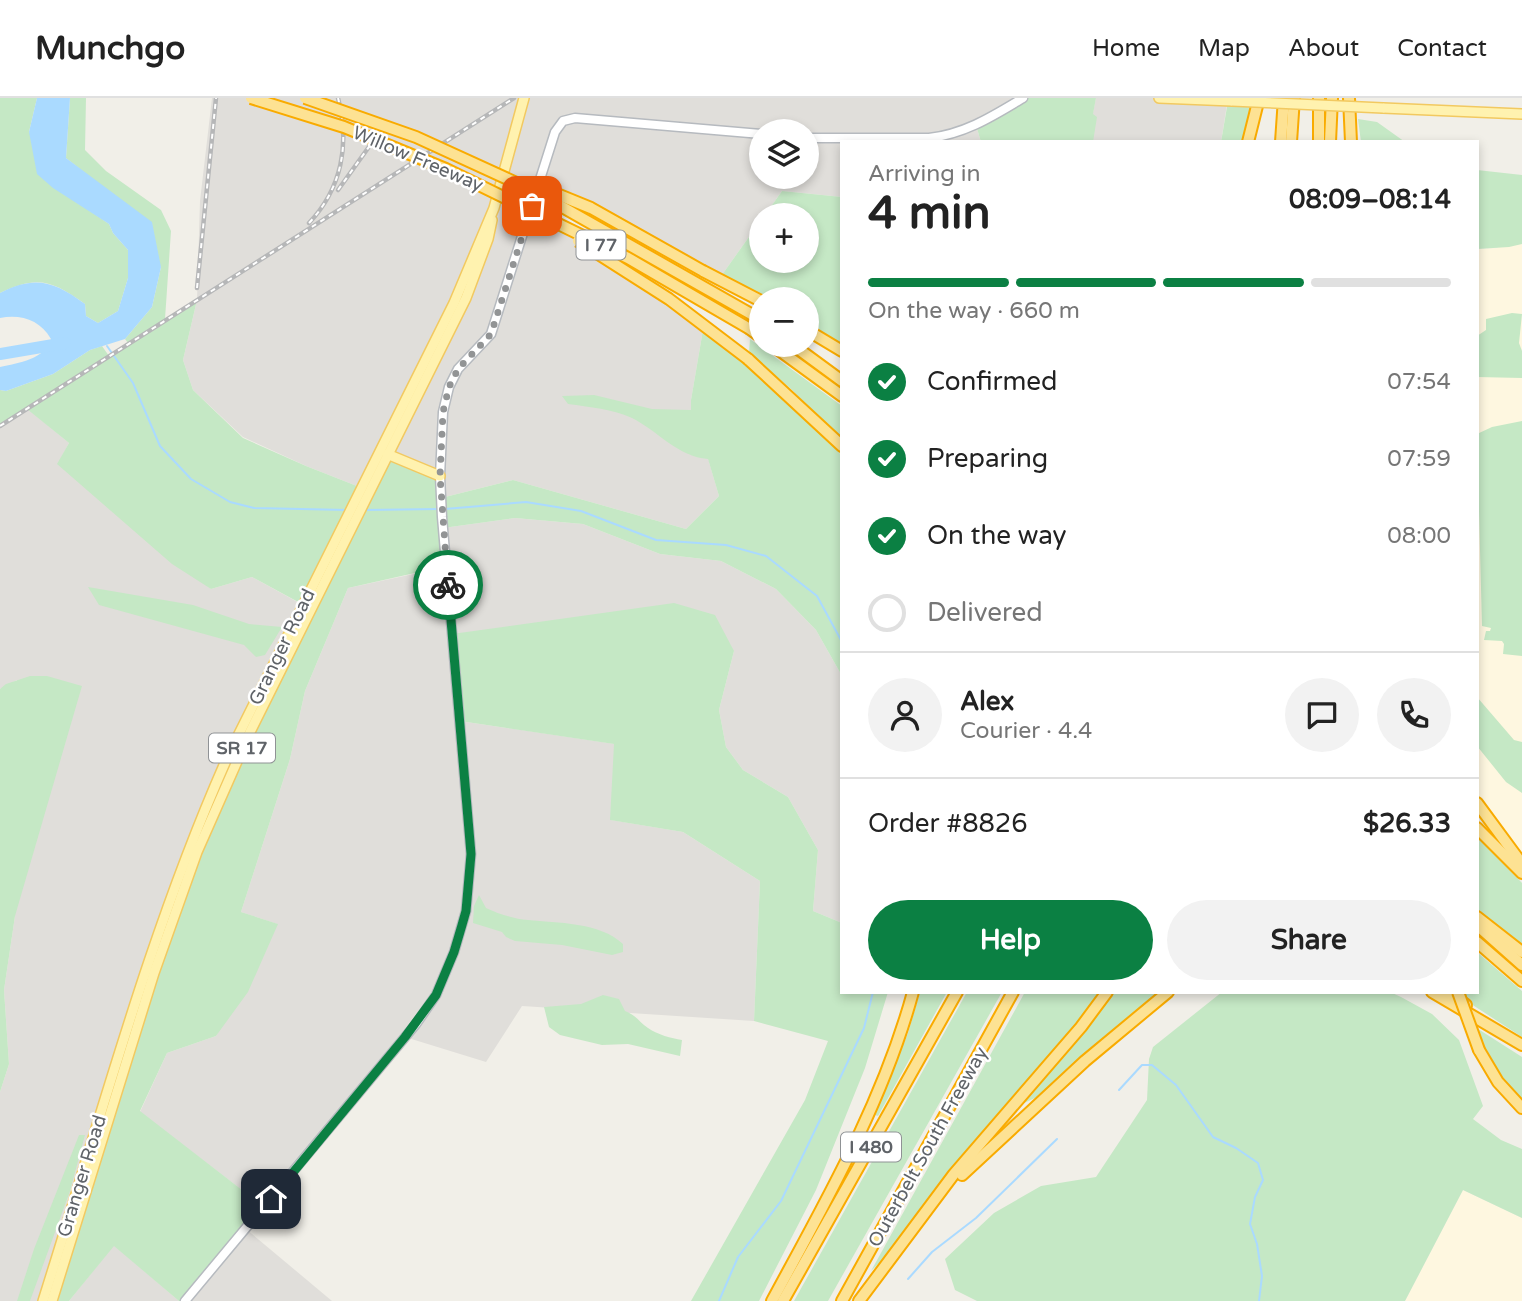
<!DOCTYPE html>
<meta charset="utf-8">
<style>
body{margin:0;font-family:"Varela Round",sans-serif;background:#f2f2f2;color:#222;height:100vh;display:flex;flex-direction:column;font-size:26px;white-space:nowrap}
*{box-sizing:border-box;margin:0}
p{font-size:23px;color:#767676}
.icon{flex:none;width:38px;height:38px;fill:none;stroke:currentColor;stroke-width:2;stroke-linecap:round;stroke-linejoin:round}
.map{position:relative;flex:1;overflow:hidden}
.sheet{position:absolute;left:840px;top:42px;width:639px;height:854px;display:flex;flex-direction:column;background:#fff;border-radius:0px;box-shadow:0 4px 10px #0003}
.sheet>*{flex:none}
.controls{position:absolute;left:749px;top:21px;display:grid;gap:14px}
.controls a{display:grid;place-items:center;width:70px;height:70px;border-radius:50%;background:#fff;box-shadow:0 4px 10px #0003;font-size:35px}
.pin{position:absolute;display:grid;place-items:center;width:60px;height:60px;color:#fff;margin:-30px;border-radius:14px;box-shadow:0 4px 10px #0006}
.courier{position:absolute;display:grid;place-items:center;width:70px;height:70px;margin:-35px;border:5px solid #0b8043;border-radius:50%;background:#fff;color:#222;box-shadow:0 2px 9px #0007}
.head em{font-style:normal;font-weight:700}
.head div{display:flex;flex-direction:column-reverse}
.head{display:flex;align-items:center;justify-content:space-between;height:119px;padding:0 28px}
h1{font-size:46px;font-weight:700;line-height:52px}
.bar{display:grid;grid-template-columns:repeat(4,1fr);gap:10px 7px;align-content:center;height:84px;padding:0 28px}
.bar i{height:9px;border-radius:5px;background:#e0e0e0}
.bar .on{background:#0b8043}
.bar p{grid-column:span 4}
.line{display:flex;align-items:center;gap:18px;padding:0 28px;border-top:2px solid #e0e0e0}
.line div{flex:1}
.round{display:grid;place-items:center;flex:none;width:74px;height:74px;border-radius:37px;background:#f2f2f2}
ol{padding:0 28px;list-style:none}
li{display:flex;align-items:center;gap:21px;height:77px}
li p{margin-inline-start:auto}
li .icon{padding:7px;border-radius:50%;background:#0b8043;color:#fff;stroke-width:4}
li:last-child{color:#767676}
li i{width:38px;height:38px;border:4px solid #e0e0e0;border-radius:50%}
.cta{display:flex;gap:14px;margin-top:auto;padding:14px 28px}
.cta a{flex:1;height:80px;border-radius:42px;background:#0b8043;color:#fff;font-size:28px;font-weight:700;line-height:80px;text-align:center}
.cta a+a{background:#f2f2f2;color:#222}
header{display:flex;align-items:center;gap:42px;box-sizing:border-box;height:98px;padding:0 35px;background:#fff;border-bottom:2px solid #e0e0e0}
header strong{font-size:33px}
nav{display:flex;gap:38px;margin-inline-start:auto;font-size:24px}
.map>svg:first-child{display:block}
</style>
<header>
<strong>Munchgo</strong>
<nav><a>Home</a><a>Map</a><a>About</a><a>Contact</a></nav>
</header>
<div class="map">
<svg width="1522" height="1203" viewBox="0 0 1522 1203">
<rect width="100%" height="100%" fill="#f1efe8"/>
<g fill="#fef7e0">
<path d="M1522,119V766L1477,705V151L1497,150Z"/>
<path d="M1463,1092L1522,1120V1203H1405Z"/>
</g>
<g fill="#e0deda" fill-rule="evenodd">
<path d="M212,0H1023L976,27L981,44H842V99L782,93L765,117H761V122L719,181L591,110L506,76L498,99L584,146L704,226L691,302L719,398L686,431L513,382L441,400L362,390L306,368L243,339L193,292L183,262L197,202L200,103ZM761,33H807V79H761Z"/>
<path d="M1096,0H1228L1221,44H1087Z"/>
<path d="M27,310L69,345L58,366L211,491L252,479L303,507L228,658L181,769L43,1203H0V994L9,966L4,892L15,818L17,582L0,591V328Z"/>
<path d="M515,420L583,426L660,456L721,463L776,491L816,532L842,578V825L813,813L818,752L788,699L743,672L726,649L719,612L734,553L460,623L615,646L611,722L683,734L760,783L754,923L522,908L486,964L405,939L264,1109L140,1014L167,955L216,938L277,826L241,814L290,661L305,593L348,490L446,469L443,430Z"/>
<path d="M246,1131L332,1203H185Z"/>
<path d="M114,1147L179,1203H69Z"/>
</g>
<g fill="#c5e8c5">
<path d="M0,0H37L29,34L74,102L109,126L113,135L128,152V180L118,213L98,225L86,218L85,206C52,182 37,177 0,195Z"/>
<path d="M70,0H86L85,52L106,73L161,112L171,133L165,221L197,202L183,262L193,292L243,340L306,368L362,390L389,357L440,378L441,400L513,382L686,431L719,398L708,361C678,359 658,333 632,320C613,311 589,309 568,306L562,298L594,297L652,311L691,312V302L704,226L802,311L842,358V578L816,532L776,491L721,463L660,456L583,426L515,420L443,430L446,468L348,490L305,593L290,661L241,814L278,826L248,894L216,938L167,955L140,1013L264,1109L185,1203H179L114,1148L69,1203H58L77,1126L186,780L311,511L252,479L211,491L172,466L57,366L69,345L27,311L0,328V292L6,293L53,276L90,252L102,248L109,258L128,245L125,241L152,209L161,169L99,86L66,60Z"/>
<path d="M1023,0H1096L1093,16L1097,19L1093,44H981L976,27Z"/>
<path d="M1228,3H1260L1249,44H1221Z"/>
<path d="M1358,21L1377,24L1405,44H1361Z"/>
<path d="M1477,72L1522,77V146L1509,149L1477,151Z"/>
<path d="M782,93L842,99V246L807,229V201H761L719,181L761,122V163H807V117H765Z"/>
<path d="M1512,215L1522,216L1519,245L1522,253V280L1477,279V238L1486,232V221Z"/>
<path d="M750,241L842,308V341L790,290L749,255Z"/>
<path d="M1522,323V558L1503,556L1504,546L1502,543L1484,542L1486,533H1490L1491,530L1482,528L1477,336L1492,329Z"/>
<path d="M88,489L193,507L249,526L282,529L265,557L256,559L244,547L99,507Z"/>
<path d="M674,505L715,517L734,553L719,612L726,649L743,672L788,699L818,752L813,813L842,825V894H888L865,970L816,1092L759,1203H691L805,1002L828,943L754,923L760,783L683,734L610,722L614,646L460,623L452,536Z"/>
<path d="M30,578H47L82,588L15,818L4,892L9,966L0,994V591L6,586Z"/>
<path d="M1477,599L1514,642L1522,644V695L1506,684L1477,648Z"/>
<path d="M1477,738L1522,785V847L1477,811Z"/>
<path d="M479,797L486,810C499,816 514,821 528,822C557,825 600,824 623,846V854L612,857L562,847L515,843L506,839L502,834L473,825L474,808Z"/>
<path d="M1477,854L1522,893V939L1465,902L1463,894H1477Z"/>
<path d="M920,894H947L878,1018L875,1017L908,935Z"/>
<path d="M967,894H1002L828,1203H794Z"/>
<path d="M1025,894H1103L937,1089L883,1161L871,1173Z"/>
<path d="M1114,894H1160L1124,922L1037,999L1020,1007Z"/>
<path d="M1222,894H1390L1401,899L1432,916L1459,942L1483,1008L1473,1021L1501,1042L1522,1051V1120L1463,1092L1405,1203H977L955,1192L945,1161L994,1115L1041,1088L1096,1079L1147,1002L1149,961L1153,949Z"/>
<path d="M603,897L619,901L625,913C636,917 639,924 648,930C658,937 671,940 682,942L680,958L628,946L602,947L560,937L549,929L544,909L581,906Z"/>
<path d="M1475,929L1522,959V1003C1498,985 1486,956 1475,929Z"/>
<path d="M79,1037H85L70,1093L30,1203H17L34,1151Z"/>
</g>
<path fill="#aadaff" d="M37,0H70L66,60L152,124L161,169L152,209L125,241L90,252L53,276L6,293L0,292V269C18,265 46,261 51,241C40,222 21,216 0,220V195C35,177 54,183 85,206L86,218L98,225L118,213L128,180V152L113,135L109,126L53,90L37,76L29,34Z"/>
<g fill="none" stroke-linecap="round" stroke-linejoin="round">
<g stroke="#aadaff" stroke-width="2">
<path d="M107,248L133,285L160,348L191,381L230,404L254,410L348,412"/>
<path d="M445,411L526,404L581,413L656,442L726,447L766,458L817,498L842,544"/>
<path d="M364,412L439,411"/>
<path d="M1119,992L1142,967H1152L1176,987L1213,1039L1236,1050L1258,1065L1263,1082L1255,1099L1250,1126L1257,1146L1262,1178L1259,1203"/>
<path d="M908,1181L932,1154L976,1120L1057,1041"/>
<path d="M719,1203L738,1159L781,1103L864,930L873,894"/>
</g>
<path stroke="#aadaff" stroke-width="12" d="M0,256L65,245"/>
<g stroke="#b6babf" stroke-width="11">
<g id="secondary">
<path d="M807,40H929C965,36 993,18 1023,0"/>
<path d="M185,1203L416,926L436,897L454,854L466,813L471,756L442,419L440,378L443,314L449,289L458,271L491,236L555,34L563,23L575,20L761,36"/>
</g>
</g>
<g stroke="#f2c960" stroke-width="12">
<g id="primary">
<path d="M1159,0L1232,3"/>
<path d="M1383,10L1522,16"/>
<path d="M387,356L440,378"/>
<path d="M43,1203C101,1020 150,833 228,658L454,205L494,110L524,0"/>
<path d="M52,1203L154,875L197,754L250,634L466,200L488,141L492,122"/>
</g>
</g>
<g stroke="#f9ab00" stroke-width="14">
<g id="highway">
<path d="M1349,0L1351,44"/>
<path d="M1248,44L1259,0"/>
<path d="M1281,44L1284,0"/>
<path d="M1291,44L1294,0"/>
<path d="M1319,44V0"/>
<path d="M1330,44L1332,0"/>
<path d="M703,173L761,203"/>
<path d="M751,216L761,223"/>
<path d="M750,231L761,239"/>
<path d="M807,232L842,253"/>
<path d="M772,247L842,298"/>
<path d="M793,247L842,283"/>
<path d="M748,261L842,348"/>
<path d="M1477,705L1522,766"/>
<path d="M1477,730L1522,775"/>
<path d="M1477,819L1522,854"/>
<path d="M1477,827L1522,867"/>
<path d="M1477,844L1522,883"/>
<path d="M1432,894L1522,947"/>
<path d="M1448,894L1466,907"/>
<path d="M1479,952L1498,984L1522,1010"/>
<path d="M962,1077L1085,963L1168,894"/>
<path d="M772,1203C826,1103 883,1004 913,894"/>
<path d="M783,1203L957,894"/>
<path d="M842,1203L1013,894"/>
<path d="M859,1203L954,1076L1081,929L1107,894"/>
</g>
</g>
<use href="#secondary" stroke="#fff" stroke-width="8"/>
<use href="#primary" stroke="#fff2af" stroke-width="9"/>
<use href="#highway" stroke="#fde293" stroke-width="10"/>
<g stroke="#b6b7b8" stroke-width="4.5">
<g id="rail">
<path d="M338,92L376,39"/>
<path d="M309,125C342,90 350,46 338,0"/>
<path d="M197,190L216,0"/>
<path d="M0,328L514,0"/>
</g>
</g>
<use href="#rail" stroke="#fff" stroke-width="2" stroke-dasharray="5" stroke-linecap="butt"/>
<g stroke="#f2c960" stroke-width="12" stroke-linecap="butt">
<path id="primary-bridge" d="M1232,3L1383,10"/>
</g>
<g stroke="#f9ab00" stroke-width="14" stroke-linecap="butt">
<g id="highway-bridge">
<path d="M251,0L344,29L446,71L628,160L750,231"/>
<path d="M305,0L416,39L534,93L751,216"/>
<path d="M542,90L591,110L703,173"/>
<path d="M578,143L669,201L748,261"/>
<path d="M1458,894L1479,952"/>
</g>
</g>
<use href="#primary-bridge" stroke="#fff2af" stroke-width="9"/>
<use href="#highway-bridge" stroke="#fde293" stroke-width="10"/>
</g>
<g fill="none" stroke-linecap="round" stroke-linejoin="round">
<path stroke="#929495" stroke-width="7" stroke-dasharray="0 12.6" d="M448,487L440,378L443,314L449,289L458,271L491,236L532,108"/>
<path stroke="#0b8043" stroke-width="9" d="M271,1101L405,939L436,897L454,854L462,827L466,813L471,756L448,487"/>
</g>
<g text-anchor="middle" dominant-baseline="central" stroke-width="5" stroke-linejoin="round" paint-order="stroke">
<g fill="#fff" stroke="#8f9295" stroke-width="2">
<rect x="576.5" y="132.5" width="49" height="29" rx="5"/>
<rect x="209" y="635.5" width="66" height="29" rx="5"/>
<rect x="841" y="1034.5" width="60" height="29" rx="5"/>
</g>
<g font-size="18" font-weight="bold" fill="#5f6368">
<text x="601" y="147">I 77</text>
<text x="242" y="650">SR 17</text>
<text x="871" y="1049">I 480</text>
</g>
<g font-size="19" fill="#5f6368" stroke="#fff">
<text transform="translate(418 61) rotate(23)">Willow Freeway</text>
<text transform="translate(282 549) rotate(-64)">Granger Road</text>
<text transform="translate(928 1049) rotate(-61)">Outerbelt South Freeway</text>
<text transform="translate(82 1078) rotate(-73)">Granger Road</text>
</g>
</g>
</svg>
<div class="controls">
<a><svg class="icon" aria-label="layers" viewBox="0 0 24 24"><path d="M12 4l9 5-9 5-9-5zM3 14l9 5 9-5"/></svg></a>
<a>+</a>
<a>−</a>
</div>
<div class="pin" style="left:532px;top:108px;background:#ea580c"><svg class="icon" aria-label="bag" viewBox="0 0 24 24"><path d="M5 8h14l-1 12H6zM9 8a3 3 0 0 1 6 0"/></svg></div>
<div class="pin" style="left:271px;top:1101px;background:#1f2937"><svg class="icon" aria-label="home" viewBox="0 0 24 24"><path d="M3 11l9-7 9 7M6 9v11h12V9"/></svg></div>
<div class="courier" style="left:448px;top:487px"><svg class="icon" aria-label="bike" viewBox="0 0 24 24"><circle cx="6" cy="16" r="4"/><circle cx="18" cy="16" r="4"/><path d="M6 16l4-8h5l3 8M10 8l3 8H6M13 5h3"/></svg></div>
<section class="sheet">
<div class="head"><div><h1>4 min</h1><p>Arriving in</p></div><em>08:09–08:14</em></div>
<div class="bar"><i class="on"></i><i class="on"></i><i class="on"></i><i></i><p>On the way · 660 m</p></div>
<ol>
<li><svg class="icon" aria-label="check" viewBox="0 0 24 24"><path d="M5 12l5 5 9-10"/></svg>Confirmed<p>07:54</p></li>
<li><svg class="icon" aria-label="check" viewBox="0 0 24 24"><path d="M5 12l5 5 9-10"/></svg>Preparing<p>07:59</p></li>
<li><svg class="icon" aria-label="check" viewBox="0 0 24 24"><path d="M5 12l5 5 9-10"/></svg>On the way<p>08:00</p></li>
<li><i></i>Delivered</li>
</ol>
<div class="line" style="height:126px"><a class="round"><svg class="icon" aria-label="person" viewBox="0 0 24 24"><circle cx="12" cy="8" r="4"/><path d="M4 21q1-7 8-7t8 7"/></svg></a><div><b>Alex</b><p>Courier · 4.4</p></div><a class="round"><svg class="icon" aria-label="chat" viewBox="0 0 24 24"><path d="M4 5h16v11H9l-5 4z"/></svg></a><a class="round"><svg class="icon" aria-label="phone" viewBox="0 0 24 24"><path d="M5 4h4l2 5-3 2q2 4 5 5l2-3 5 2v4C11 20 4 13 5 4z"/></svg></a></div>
<div class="line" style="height:91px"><div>Order #8826</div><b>$26.33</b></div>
<div class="cta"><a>Help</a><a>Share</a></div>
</section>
</div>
